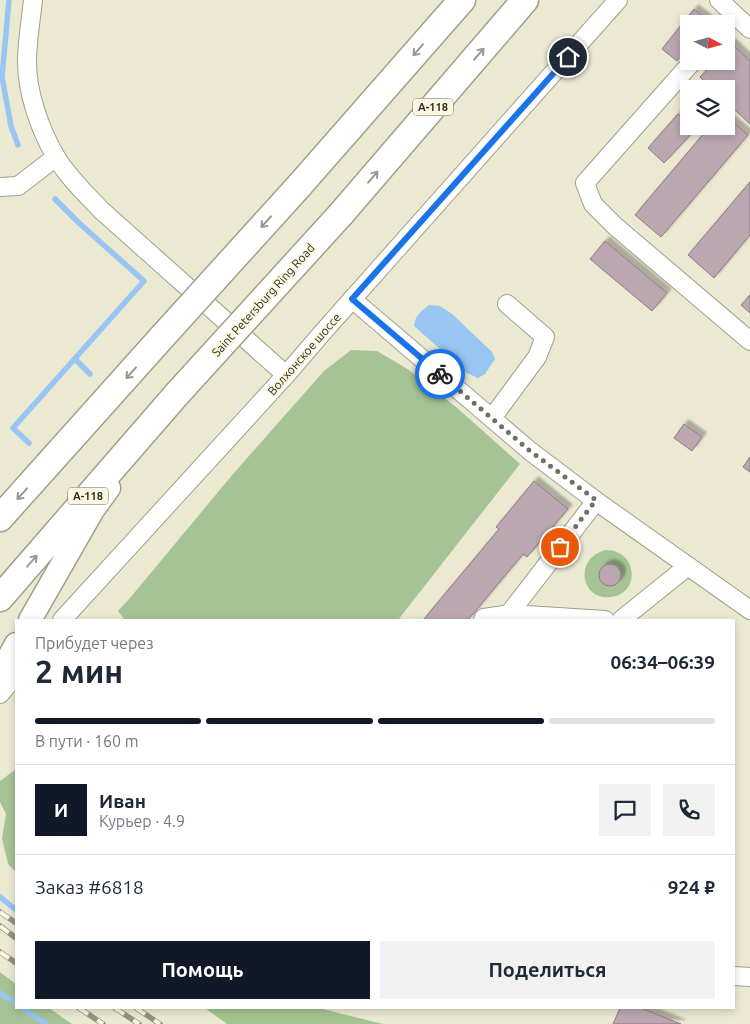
<!DOCTYPE html>
<html lang="ru">
<meta charset="utf-8">
<style>
body{margin:0;font-family:Ubuntu,sans-serif;background:#f2f2f3;color:#1f2937;height:100vh;display:flex;flex-direction:column;font-size:19px;white-space:nowrap}
*{box-sizing:border-box;margin:0}
p{font-size:16px;color:#747a83}
.icon{flex:none;width:28px;height:28px;fill:none;stroke:currentColor;stroke-width:2;stroke-linecap:round;stroke-linejoin:round}
.map{position:relative;flex:1;overflow:hidden}
.drawer{position:absolute;left:15px;top:619px;width:720px;height:390px;display:flex;flex-direction:column;background:#fff;border-radius:0px;box-shadow:0 2px 8px #0003}
.drawer>*{flex:none}
.needle{width:32px;rotate:96deg}
.controls{position:absolute;left:680px;top:15px;display:grid;gap:10px}
.controls a{display:grid;place-items:center;width:55px;height:55px;border-radius:0px;background:#fff;box-shadow:0 2px 8px #0003;font-size:25px}
.pin{position:absolute;display:grid;place-items:center;width:42px;height:42px;color:#fff;margin:-21px;border:2px solid #fff;border-radius:50%;box-shadow:0 1px 5px #0007}
.courier{position:absolute;display:grid;place-items:center;width:50px;height:50px;margin:-25px;border:4px solid #1a73e8;border-radius:50%;background:#fff;color:#222;box-shadow:0 1px 6px #0007}
.headline em{font-style:normal;font-weight:700}
.headline div{display:flex;flex-direction:column-reverse}
.headline{display:flex;align-items:center;justify-content:space-between;height:85px;padding:0 20px}
h1{font-size:32px;font-weight:700;line-height:38px}
.bar{display:grid;grid-template-columns:repeat(4,1fr);gap:8px 5px;align-content:center;height:60px;padding:0 20px}
.bar i{height:6px;border-radius:4px;background:#e0e1e3}
.bar .selected{background:#111827}
.bar p{grid-column:span 4}
.line{display:flex;align-items:center;gap:12px;padding:0 20px;border-top:1px solid #e0e1e3}
.line div{flex:1}
.round{display:grid;place-items:center;flex:none;width:52px;height:52px;border-radius:0px;background:#f2f2f3}
.cta{display:flex;gap:10px;margin-top:auto;padding:10px 20px}
.cta a{flex:1;height:58px;border-radius:0px;background:#111827;color:#fff;font-size:20px;font-weight:700;line-height:58px;text-align:center}
.cta a+a{background:#f2f2f3;color:#1f2937}
.map>svg:first-child{display:block}
</style>
<div class="map">
<svg width="750" height="1024" viewBox="0 0 750 1024">
<defs>
<filter id="shadow"><feDropShadow dx="4.5" dy="-4.5" stdDeviation="1" flood-color="#0004"/></filter>
</defs>
<rect width="100%" height="100%" fill="#ece9d3"/>
<g fill="#a6c395" fill-rule="evenodd">
<path d="M351,350L377,351L409,370L456,407L520,464L398,620H125L118,611L130,598L233,474L324,371Z"/>
<path d="M606,550C638,550 641,594 611,597C581,601 573,558 606,550ZM606,564C626,562 624,589 605,585C597,578 597,570 606,564Z"/>
<path d="M16,769V872L8,864L2,838L6,814L0,802V781Z"/>
<path d="M0,972L16,984V1008H49L72,1024H0Z"/>
</g>
<path fill="#a4c491" d="M205,1008H319L383,1024H227Z"/>
<path fill="#98c5f1" d="M429,305L440,306L452,314L492,352L495,359L485,374L478,378L467,373L414,326C415,316 421,311 429,305Z"/>
<g fill="none" stroke-linecap="round" stroke-linejoin="round">
<g stroke="#98c5f1" stroke-width="5.5">
<path d="M9,0L2,77L11,126L18,145"/>
<path d="M75,359L90,374"/>
<path d="M29,443L13,428L144,281L79,223L55,199"/>
<path d="M0,897L16,910"/>
<path d="M0,993L16,1003"/>
<path d="M22,1008L46,1024"/>
</g>
</g>
<g fill="#bca6b0" stroke="#8f7a84" filter="url(#shadow)">
<path d="M694,9L709,21L706,24H689V46L677,61L662,49Z"/>
<path d="M731,43L750,61V124L726,102V89H712L700,77L715,61H726V49Z"/>
<path d="M678,114L689,124V126H691L695,130L664,163L648,148Z"/>
<path d="M726,116L748,135L661,237L635,215L710,126H726Z"/>
<path d="M750,182V235L714,278L688,255Z"/>
<path d="M605,241L667,293L652,311L590,259Z"/>
<path d="M750,295V313L741,305Z"/>
<path d="M684,424L702,437L692,451L674,438Z"/>
<path d="M750,457V472L743,467Z"/>
<path d="M534,481L568,509L527,557L523,554L468,620H423L499,529L496,527Z"/>
<circle cx="610" cy="575" r="11"/>
<path d="M620,1008H641L681,1024H613Z"/>
</g>
<g fill="none" stroke-linecap="round" stroke-linejoin="round">
<g stroke="#a39f8b" stroke-width="20">
<g id="minor">
<path d="M33,0C31,19 27,43 27,62C27,93 40,130 56,157C68,177 85,193 101,210L286,375"/>
<path d="M719,0L750,29"/>
<path d="M693,61L585,183L593,204L615,226L750,341"/>
<path d="M0,187L18,186L56,157"/>
<path d="M352,299L530,451L596,501L750,610"/>
<path d="M492,418L537,357L545,337L507,304"/>
<path d="M596,501L512,610L511,614L605,620"/>
<path d="M62,620L286,375L323,332L618,0"/>
<path d="M483,620L484,618L511,614"/>
<path d="M621,620L688,566"/>
<path d="M0,694L16,675"/>
<path d="M734,976L750,977"/>
</g>
</g>
<g stroke="#a39f8b" stroke-width="25">
<g id="major">
<path d="M30,620L93,510L109,488"/>
<path d="M0,673L16,644"/>
</g>
</g>
<g stroke="#a39f8b" stroke-width="29">
<g id="highway">
<path d="M299,186L462,0"/>
<path d="M341,214L525,0"/>
<path d="M0,518L163,336"/>
<path d="M0,598L177,394"/>
</g>
</g>
<use href="#minor" stroke="#fff" stroke-width="18"/>
<use href="#major" stroke="#fff" stroke-width="22"/>
<use href="#highway" stroke="#fff" stroke-width="26"/>
<g stroke="#949282" stroke-width="5.5">
<g id="rail">
<path d="M0,912L16,923"/>
<path d="M0,926L16,938"/>
<path d="M0,952L16,963"/>
<path d="M79,1008L103,1024"/>
<path d="M115,1008L139,1024"/>
<path d="M136,1008L160,1024"/>
</g>
</g>
<use href="#rail" stroke="#faf6e0" stroke-width="4" stroke-dasharray="11" stroke-linecap="butt"/>
<g stroke="#a39f8b" stroke-width="29" stroke-linecap="butt">
<g id="highway-bridge">
<path d="M163,336L299,186"/>
<path d="M177,394L341,214"/>
</g>
</g>
<use href="#highway-bridge" stroke="#fff" stroke-width="26"/>
</g>
<defs><path id="oneway-shaft" d="M-6 0H5M1.5-3L5.5 0L1.5 3" fill="none" stroke-width="1.6" stroke-linecap="round" stroke-linejoin="round" transform="scale(1.25)"/></defs>
<g stroke="#989792">
<use href="#oneway-shaft" transform="translate(418 50) rotate(131)"/>
<use href="#oneway-shaft" transform="translate(479 54) rotate(-49)"/>
<use href="#oneway-shaft" transform="translate(373 177) rotate(-49)"/>
<use href="#oneway-shaft" transform="translate(266 222) rotate(132)"/>
<use href="#oneway-shaft" transform="translate(131 373) rotate(132)"/>
<use href="#oneway-shaft" transform="translate(22 494) rotate(132)"/>
<use href="#oneway-shaft" transform="translate(32 561) rotate(-49)"/>
</g>
<g fill="none" stroke-linecap="round" stroke-linejoin="round">
<path stroke="#727063" stroke-width="5" stroke-dasharray="0 9" d="M440,374L530,451L596,500L560,547"/>
<path stroke="#1a73e8" stroke-width="6" d="M440,374L352,299L568,57"/>
</g>
<g text-anchor="middle" dominant-baseline="central" stroke-width="4" stroke-linejoin="round" paint-order="stroke">
<g fill="#faf6e0" stroke="#6d6b5e" stroke-width="1">
<rect x="413" y="98.5" width="40" height="17" rx="4"/>
<rect x="68" y="487.5" width="40" height="17" rx="4"/>
</g>
<g font-size="11" font-weight="bold" fill="#302f26">
<text x="433" y="107">А-118</text>
<text x="88" y="496">А-118</text>
</g>
<g font-size="12" fill="#302f26" stroke="#faf6e0">
<text transform="translate(263 300) rotate(-48)">Saint Petersburg Ring Road</text>
<text transform="translate(304 354) rotate(-49)">Волхонское шоссе</text>
</g>
</g>
</svg>
<div class="controls">
<a><svg class="needle" viewBox="-14 -14 28 28"><path d="M0-13l5 13h-10z" fill="#e53935"/><path d="M0 13l5-13h-10z" fill="#747a83"/></svg></a>
<a><svg class="icon" aria-label="layers" viewBox="0 0 24 24"><path d="M12 4l9 5-9 5-9-5zM3 14l9 5 9-5"/></svg></a>
</div>
<div class="pin" style="left:560px;top:547px;background:#ea580c"><svg class="icon" aria-label="bag" viewBox="0 0 24 24"><path d="M5 8h14l-1 12H6zM9 8a3 3 0 0 1 6 0"/></svg></div>
<div class="pin" style="left:568px;top:57px;background:#1f2937"><svg class="icon" aria-label="home" viewBox="0 0 24 24"><path d="M3 11l9-7 9 7M6 9v11h12V9"/></svg></div>
<div class="courier" style="left:440px;top:374px"><svg class="icon" aria-label="bike" viewBox="0 0 24 24"><circle cx="6" cy="16" r="4"/><circle cx="18" cy="16" r="4"/><path d="M6 16l4-8h5l3 8M10 8l3 8H6M13 5h3"/></svg></div>
<section class="drawer">
<div class="headline"><div><h1>2 мин</h1><p>Прибудет через</p></div><em>06:34–06:39</em></div>
<div class="bar"><i class="selected"></i><i class="selected"></i><i class="selected"></i><i></i><p>В пути · 160 m</p></div>
<div class="line" style="height:90px"><b class="round" style="background:#111827;color:#fff">И</b><div><b>Иван</b><p>Курьер · 4.9</p></div><a class="round"><svg class="icon" aria-label="chat" viewBox="0 0 24 24"><path d="M4 5h16v11H9l-5 4z"/></svg></a><a class="round"><svg class="icon" aria-label="phone" viewBox="0 0 24 24"><path d="M5 4h4l2 5-3 2q2 4 5 5l2-3 5 2v4C11 20 4 13 5 4z"/></svg></a></div>
<div class="line" style="height:65px"><div>Заказ #6818</div><b>924 ₽</b></div>
<div class="cta"><a>Помощь</a><a>Поделиться</a></div>
</section>
</div>
